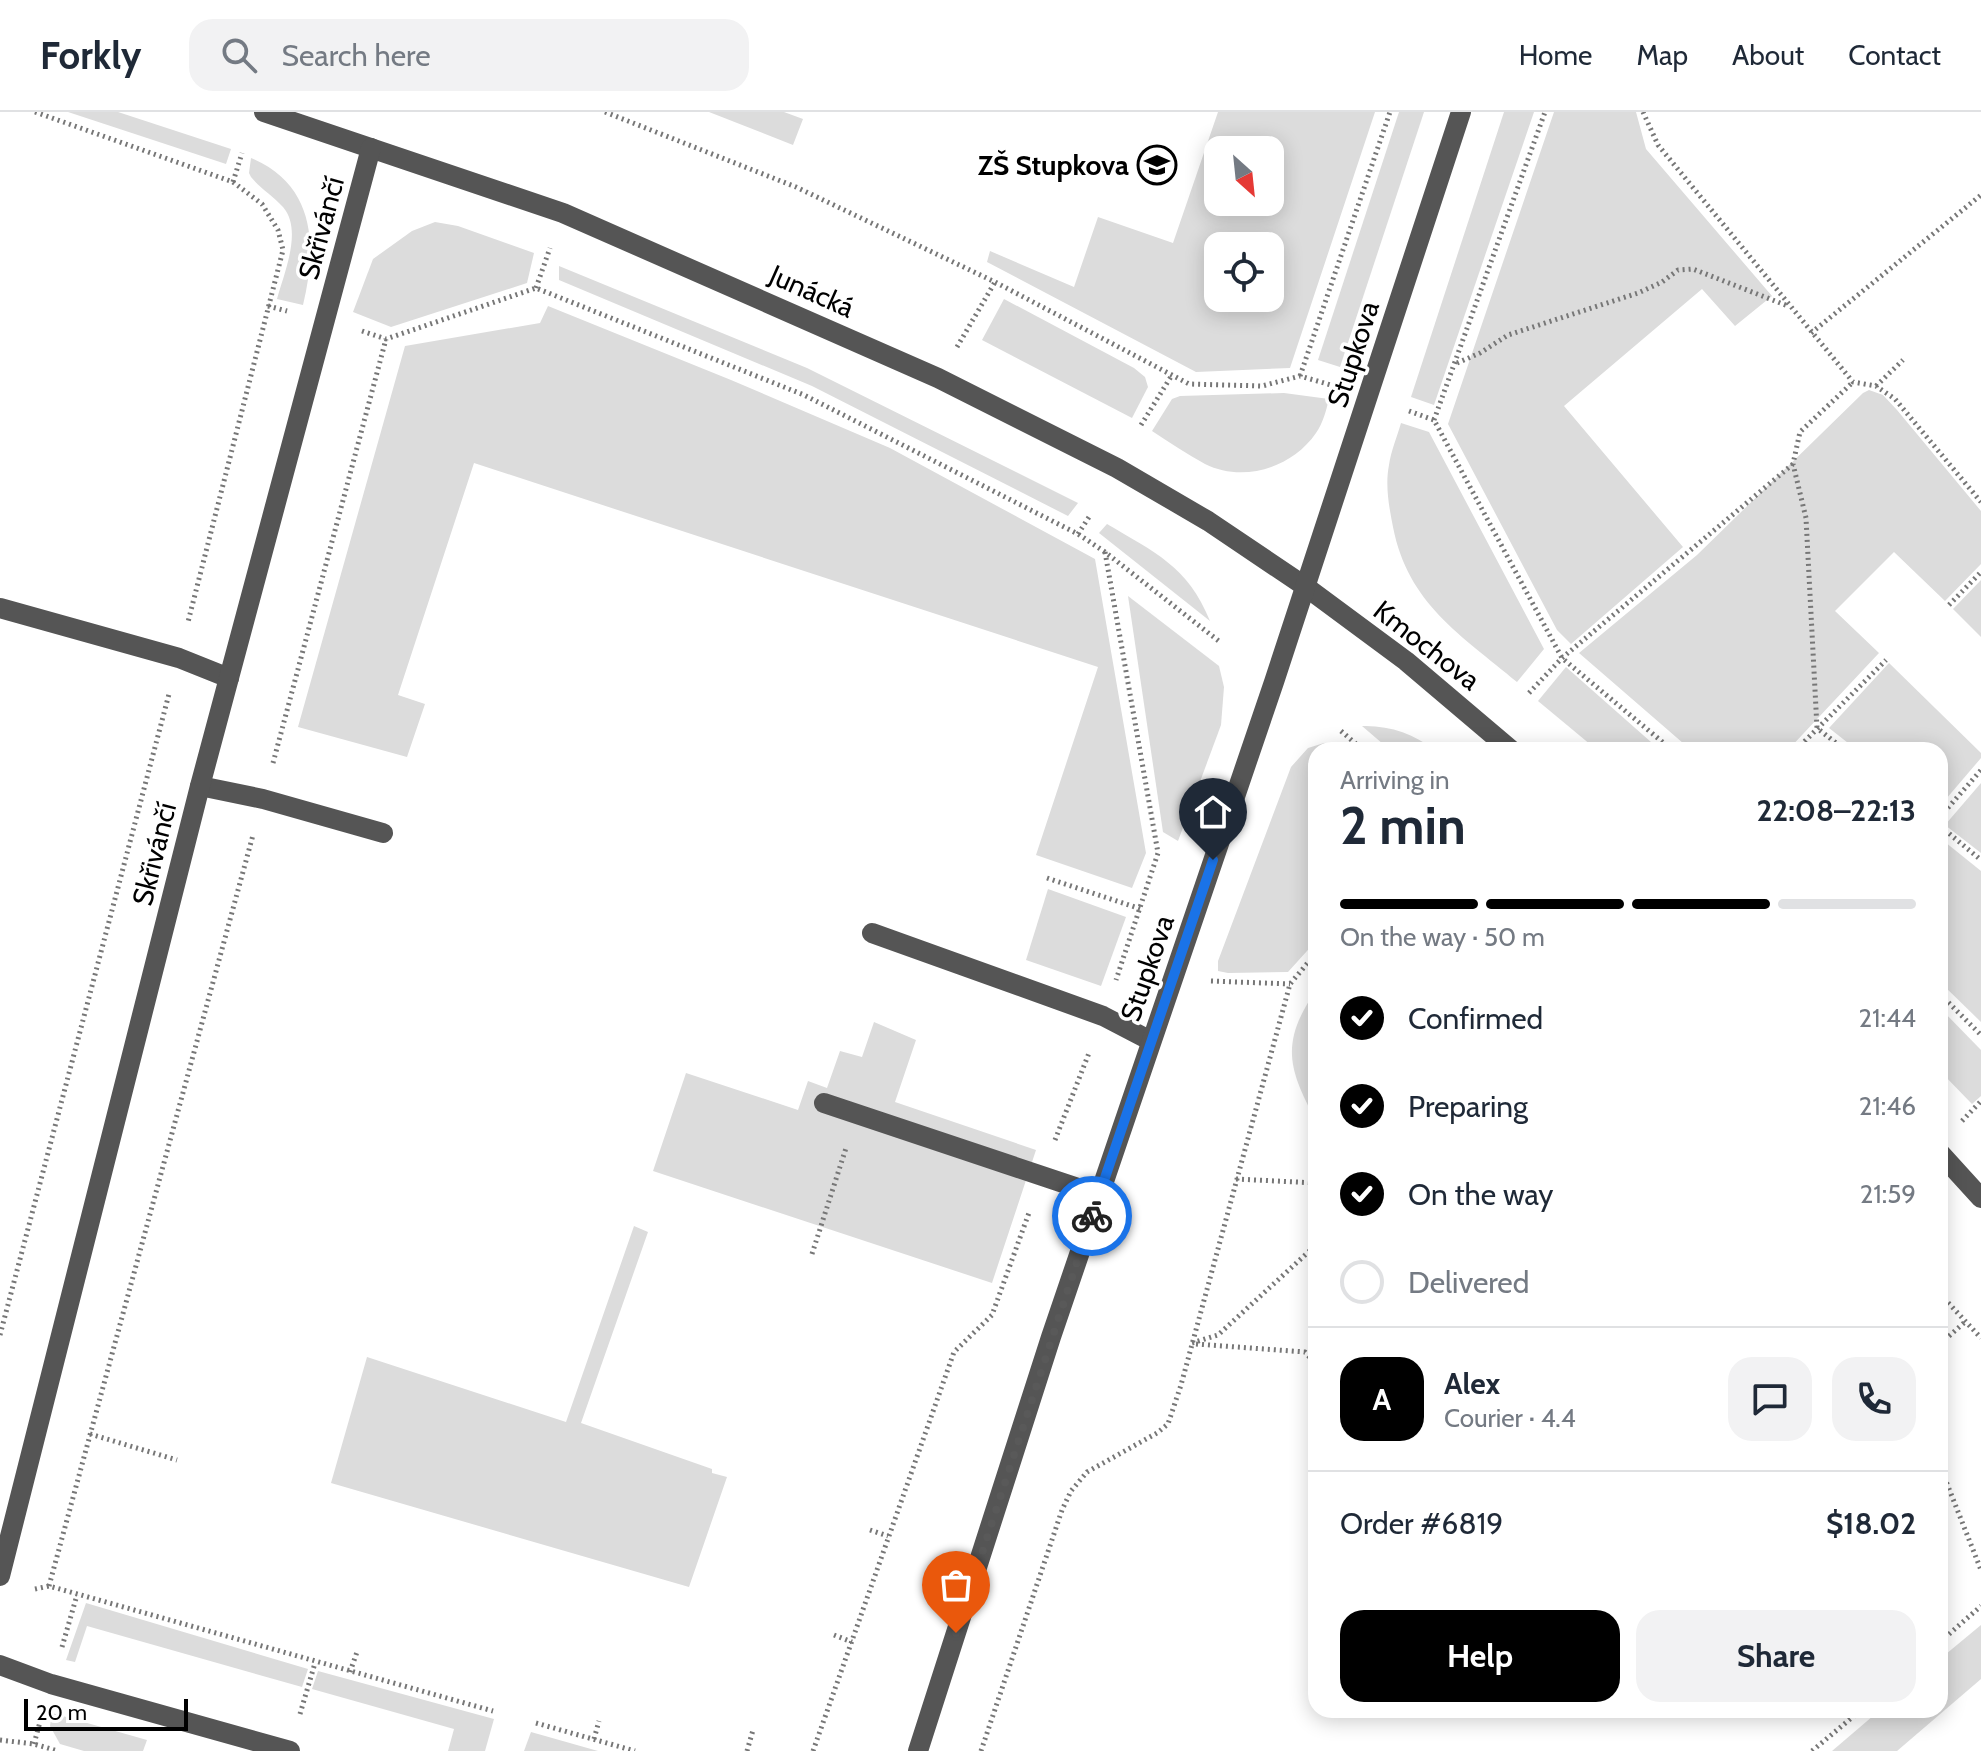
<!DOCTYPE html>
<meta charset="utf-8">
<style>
body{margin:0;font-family:Cabin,sans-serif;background:#f2f2f3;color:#1f2937;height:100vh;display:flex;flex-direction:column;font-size:30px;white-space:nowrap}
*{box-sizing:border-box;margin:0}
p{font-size:26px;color:#747a83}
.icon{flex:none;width:44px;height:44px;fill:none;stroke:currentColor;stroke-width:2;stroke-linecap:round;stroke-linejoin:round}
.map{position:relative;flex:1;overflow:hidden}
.panel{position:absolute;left:1308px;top:630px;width:640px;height:976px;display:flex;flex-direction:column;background:#fff;border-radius:24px;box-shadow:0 4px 20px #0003}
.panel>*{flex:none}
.needle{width:52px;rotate:153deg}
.tools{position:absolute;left:1204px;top:24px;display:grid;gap:16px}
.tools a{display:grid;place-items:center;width:80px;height:80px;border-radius:16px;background:#fff;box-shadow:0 4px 20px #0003;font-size:40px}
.scale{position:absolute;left:24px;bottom:20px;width:164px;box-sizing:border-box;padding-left:8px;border:4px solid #000;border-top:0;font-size:22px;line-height:28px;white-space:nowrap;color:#000;-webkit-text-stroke:6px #fff;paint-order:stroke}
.pin{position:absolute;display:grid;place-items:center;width:68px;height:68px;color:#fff;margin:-82px -34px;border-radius:50% 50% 50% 0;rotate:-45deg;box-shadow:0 0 8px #0007}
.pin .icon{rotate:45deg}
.courier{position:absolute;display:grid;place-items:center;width:80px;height:80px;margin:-40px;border:6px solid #1a73e8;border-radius:50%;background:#fff;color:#222;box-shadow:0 2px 10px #0007}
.overview em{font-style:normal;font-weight:700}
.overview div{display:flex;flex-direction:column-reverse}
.overview{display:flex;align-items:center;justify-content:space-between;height:136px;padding:0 32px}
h1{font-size:52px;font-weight:700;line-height:60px}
.bar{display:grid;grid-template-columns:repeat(4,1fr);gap:12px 8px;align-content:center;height:96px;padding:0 32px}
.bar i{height:10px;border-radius:6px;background:#e0e1e3}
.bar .selected{background:#000}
.bar p{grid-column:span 4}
.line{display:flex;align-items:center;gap:20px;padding:0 32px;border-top:2px solid #e0e1e3}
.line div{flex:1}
.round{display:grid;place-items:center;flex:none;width:84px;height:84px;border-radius:24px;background:#f2f2f3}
ol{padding:0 32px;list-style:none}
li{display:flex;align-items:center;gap:24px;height:88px}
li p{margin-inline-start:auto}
li .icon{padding:8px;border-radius:50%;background:#000;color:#fff;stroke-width:4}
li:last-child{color:#747a83}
li i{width:44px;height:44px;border:4px solid #e0e1e3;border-radius:50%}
.button{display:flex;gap:16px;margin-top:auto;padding:16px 32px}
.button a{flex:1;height:92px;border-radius:24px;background:#000;color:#fff;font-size:32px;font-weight:700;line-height:92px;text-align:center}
.button a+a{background:#f2f2f3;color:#1f2937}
header{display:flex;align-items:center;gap:48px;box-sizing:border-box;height:112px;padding:0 40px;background:#fff;border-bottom:2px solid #e0e1e3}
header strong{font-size:38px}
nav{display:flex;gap:44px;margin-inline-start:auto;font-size:28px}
.search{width:560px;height:72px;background:#f2f2f3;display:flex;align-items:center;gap:20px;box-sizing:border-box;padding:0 28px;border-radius:24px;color:#747a83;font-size:30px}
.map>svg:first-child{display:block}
</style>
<header>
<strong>Forkly</strong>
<div class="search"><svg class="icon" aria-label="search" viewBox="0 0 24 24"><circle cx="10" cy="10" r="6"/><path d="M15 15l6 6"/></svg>Search here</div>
<nav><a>Home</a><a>Map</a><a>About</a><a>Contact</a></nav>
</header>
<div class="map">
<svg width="1981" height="1639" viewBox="0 0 1981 1639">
<rect width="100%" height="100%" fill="#fff"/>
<g fill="#dcdcdc" fill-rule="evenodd">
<path d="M68,0H118L231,37L226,52Z"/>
<path d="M709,0H784L803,7L793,33Z"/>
<path d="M1218,0H1375L1290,256L1196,260L987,150L990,139L1074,175L1098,105L1173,131ZM1218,38H1270V90H1218ZM1218,134H1270V186H1218Z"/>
<path d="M1399,0H1424L1340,255L1318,248Z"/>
<path d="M1504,0H1534L1434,293L1411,285Z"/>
<path d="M1554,0H1636L1646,37L1772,184L1735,214L1702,177L1564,294L1683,435L1571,532L1557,518L1448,312Z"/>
<path d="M251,46C316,73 317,135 303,193L277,187C284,161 303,118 283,95C273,84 260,76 251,65L249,61Z"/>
<path d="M435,110L458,114L534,141L527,171L391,215L353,200L373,147L412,119Z"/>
<path d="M559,154L807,256L1078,391L1068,404L812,274L559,168Z"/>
<path d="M1004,187L1134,256L1145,265L1148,275L1132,306L982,228Z"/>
<path d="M548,194L731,268L890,336L1095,447L1146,741L1132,776L1036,743L1098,555L474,351L398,583L425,592L407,645L298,615L405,234L540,211Z"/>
<path d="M1869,278L1883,283L1897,298L1981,399V452L1945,489L1894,440L1835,499L1879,541L1788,638H1691L1579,541L1697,443L1863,281Z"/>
<path d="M1284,281L1329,287C1326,299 1323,311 1316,321C1292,356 1243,371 1205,352C1187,342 1169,330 1152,319L1172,287L1180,284Z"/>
<path d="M1401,311L1429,320L1544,537L1517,570C1461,523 1408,492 1393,415C1389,395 1385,373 1389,353C1391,339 1397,325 1401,311Z"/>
<path d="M1107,412C1154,440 1188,454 1210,509L1099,421Z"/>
<path d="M1981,468V525L1953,497Z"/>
<path d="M1128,484L1219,554L1224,575L1221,613L1178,729L1163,720Z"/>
<path d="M1889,551L1981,641V646L1940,694V638H1857L1829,616Z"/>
<path d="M1566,555L1660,638H1597L1538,589Z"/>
<path d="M1362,614C1389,613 1414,622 1435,638H1390Z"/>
<path d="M1324,631L1332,638H1316V829L1288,860L1228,861L1218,859V849L1291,655L1308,636Z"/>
<path d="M1981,671V741L1945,713Z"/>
<path d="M1940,726L1981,759V910L1940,870Z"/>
<path d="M1048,777L1126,805L1101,874L1026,848Z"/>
<path d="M1316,878V1009C1288,956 1280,931 1316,878Z"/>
<path d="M1940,896L1981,938V984L1972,992L1940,959Z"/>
<path d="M874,910L916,928L895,990L1036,1038L992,1171L653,1059L686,961L798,998L808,969L827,976L840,939L862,945Z"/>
<path d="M634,1114L648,1120L581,1311L712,1357V1361L727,1365L689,1475L331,1371L367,1245L566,1310Z"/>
<path d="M86,1491L308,1557L302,1575L87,1514L75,1550L66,1548Z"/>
<path d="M1981,1513V1567L1897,1639H1832L1880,1598H1940V1547Z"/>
<path d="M318,1559L494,1607L485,1639H448L454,1617L312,1577Z"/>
<path d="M52,1601L147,1628L143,1639H84L60,1632L50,1614Z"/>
<path d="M531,1620L598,1639H524Z"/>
</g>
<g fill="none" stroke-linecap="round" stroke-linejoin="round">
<g stroke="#777" stroke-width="5" stroke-dasharray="2 4" stroke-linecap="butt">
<path d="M35,0L233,70L262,92L278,118L283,138L188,510"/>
<path d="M605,0L796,75L995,170L1189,272L1262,274L1300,264L1331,273"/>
<path d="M1643,0L1658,33L1853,270L1876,274L1895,287L1981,390"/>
<path d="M233,70L242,41"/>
<path d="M536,176L550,136"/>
<path d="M268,194L287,199"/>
<path d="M362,219L386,227L536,176L804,283L1078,422L1105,440L1220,530"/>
<path d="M1811,221L1981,83"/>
<path d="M957,235L995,170"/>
<path d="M1457,251L1480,241L1508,223L1638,181L1662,170L1678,158L1693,157L1788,194"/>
<path d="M1300,264L1390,0"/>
<path d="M1876,274L1903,248"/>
<path d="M1409,299L1434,308L1562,546L1672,638"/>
<path d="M1434,308L1545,0"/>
<path d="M1141,313L1172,263"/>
<path d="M1078,422L1091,402"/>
<path d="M1105,440L1158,741L1116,868"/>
<path d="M1949,493L1981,460"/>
<path d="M1529,581L1562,546L1793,352"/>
<path d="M1341,619L1363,638"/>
<path d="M1796,638L1886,548"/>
<path d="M1845,638L1817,616L1806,406L1793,352L1800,320L1853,270"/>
<path d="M273,651L386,227"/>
<path d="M1940,705L1981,658"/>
<path d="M1940,714L1981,748"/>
<path d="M1047,766L1141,797"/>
<path d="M1211,869L1290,872"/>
<path d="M1940,882L1981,923"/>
<path d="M1962,1009L1981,989"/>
<path d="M1055,1028L1089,941"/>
<path d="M1236,1067L1316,1071"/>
<path d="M812,1142L846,1036"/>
<path d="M1940,1182L1981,1226"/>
<path d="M0,1223L169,582"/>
<path d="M1192,1231L1218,1223L1316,1133"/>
<path d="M1196,1232L1305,1240L1316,1252"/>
<path d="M1940,1232L1966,1209"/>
<path d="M90,1322L177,1348"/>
<path d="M1940,1354L1981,1458"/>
<path d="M870,1418L888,1424"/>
<path d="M49,1474L253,723"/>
<path d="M35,1477L49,1474L493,1599"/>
<path d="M834,1523L852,1530"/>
<path d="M1940,1530L1981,1494"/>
<path d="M62,1535L77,1483"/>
<path d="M350,1560L357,1540"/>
<path d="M300,1602L315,1551"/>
<path d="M536,1611L635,1639"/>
<path d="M594,1627L599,1609"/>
<path d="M0,1628L34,1632L58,1639"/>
<path d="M34,1632L40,1610"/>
<path d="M747,1639L753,1618"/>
<path d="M813,1639L954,1240L992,1203L1030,1098"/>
<path d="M981,1639L1062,1398L1071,1379L1087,1360L1157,1321L1168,1312L1181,1273L1290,872L1316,841"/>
<path d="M1812,1639L1861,1598"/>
</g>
<g stroke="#555" stroke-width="20">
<path d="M264,0L563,101L938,266L1117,356L1208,409L1306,475L1406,549L1511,638"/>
<path d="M0,496L179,546L229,566"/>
<path d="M200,674L263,687L383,721"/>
<path d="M872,821L1103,904L1151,929"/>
<path d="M824,991L1099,1083"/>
<path d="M1940,1041L1981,1086"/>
<path d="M0,1464L200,674L371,36"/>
<path d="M0,1553L51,1572L290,1639"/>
<path d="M918,1639L1051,1225L1274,570L1461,0"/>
</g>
</g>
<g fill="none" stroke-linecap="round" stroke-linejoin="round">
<path stroke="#595959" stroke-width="8" stroke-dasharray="0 14.4" d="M956,1521L1092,1104"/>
<path stroke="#1a73e8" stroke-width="10" d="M1092,1104L1213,748"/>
</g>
<defs>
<g id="school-ring" transform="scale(2)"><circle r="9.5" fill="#fff" stroke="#000" stroke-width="1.5"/><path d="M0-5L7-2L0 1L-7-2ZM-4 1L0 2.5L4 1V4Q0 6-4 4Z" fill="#000"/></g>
</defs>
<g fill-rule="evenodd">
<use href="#school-ring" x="1157" y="53"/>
</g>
<g text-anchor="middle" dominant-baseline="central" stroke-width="7" stroke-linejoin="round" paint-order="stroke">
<g font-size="28" font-weight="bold" fill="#000" stroke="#fff" text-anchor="end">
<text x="1129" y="53">ZŠ Stupkova</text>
</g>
<g font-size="28" fill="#000" stroke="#fff">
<text transform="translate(321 116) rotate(-75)">Skřivánčí</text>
<text transform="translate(812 179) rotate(24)">Junácká</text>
<text transform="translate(1353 242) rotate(-72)">Stupkova</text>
<text transform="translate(1427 533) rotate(38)">Kmochova</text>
<text transform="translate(154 742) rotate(-76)">Skřivánčí</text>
<text transform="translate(1147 856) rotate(-71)">Stupkova</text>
</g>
</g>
</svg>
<div class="tools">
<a><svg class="needle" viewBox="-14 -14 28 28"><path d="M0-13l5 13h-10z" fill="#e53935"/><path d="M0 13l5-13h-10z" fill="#747a83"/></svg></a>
<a><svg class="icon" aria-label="locate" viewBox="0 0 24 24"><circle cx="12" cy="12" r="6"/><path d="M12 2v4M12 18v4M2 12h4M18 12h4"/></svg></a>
</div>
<div class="scale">20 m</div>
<div class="pin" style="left:956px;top:1521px;background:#ea580c"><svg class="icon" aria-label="bag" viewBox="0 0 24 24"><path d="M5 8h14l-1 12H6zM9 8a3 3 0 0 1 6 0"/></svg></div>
<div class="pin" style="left:1213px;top:748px;background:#1f2937"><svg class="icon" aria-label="home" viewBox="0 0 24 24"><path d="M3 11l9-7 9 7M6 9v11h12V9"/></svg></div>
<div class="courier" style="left:1092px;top:1104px"><svg class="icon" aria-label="bike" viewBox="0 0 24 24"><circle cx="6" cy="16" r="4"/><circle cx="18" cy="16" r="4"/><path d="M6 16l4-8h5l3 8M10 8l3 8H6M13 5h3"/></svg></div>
<section class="panel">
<div class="overview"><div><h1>2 min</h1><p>Arriving in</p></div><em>22:08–22:13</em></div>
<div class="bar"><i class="selected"></i><i class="selected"></i><i class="selected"></i><i></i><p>On the way · 50 m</p></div>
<ol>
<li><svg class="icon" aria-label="check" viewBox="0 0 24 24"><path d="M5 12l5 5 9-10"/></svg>Confirmed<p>21:44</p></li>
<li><svg class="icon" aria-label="check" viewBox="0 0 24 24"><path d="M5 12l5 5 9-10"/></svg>Preparing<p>21:46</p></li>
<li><svg class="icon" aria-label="check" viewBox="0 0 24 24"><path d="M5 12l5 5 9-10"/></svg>On the way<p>21:59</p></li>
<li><i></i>Delivered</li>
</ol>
<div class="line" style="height:144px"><b class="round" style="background:#000;color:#fff">A</b><div><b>Alex</b><p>Courier · 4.4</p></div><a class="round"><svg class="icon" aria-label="chat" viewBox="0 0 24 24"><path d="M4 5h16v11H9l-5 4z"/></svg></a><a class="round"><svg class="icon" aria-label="phone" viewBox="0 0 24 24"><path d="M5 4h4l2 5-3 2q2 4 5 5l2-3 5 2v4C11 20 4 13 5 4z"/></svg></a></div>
<div class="line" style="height:104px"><div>Order #6819</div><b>$18.02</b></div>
<div class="button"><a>Help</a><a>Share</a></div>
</section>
</div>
